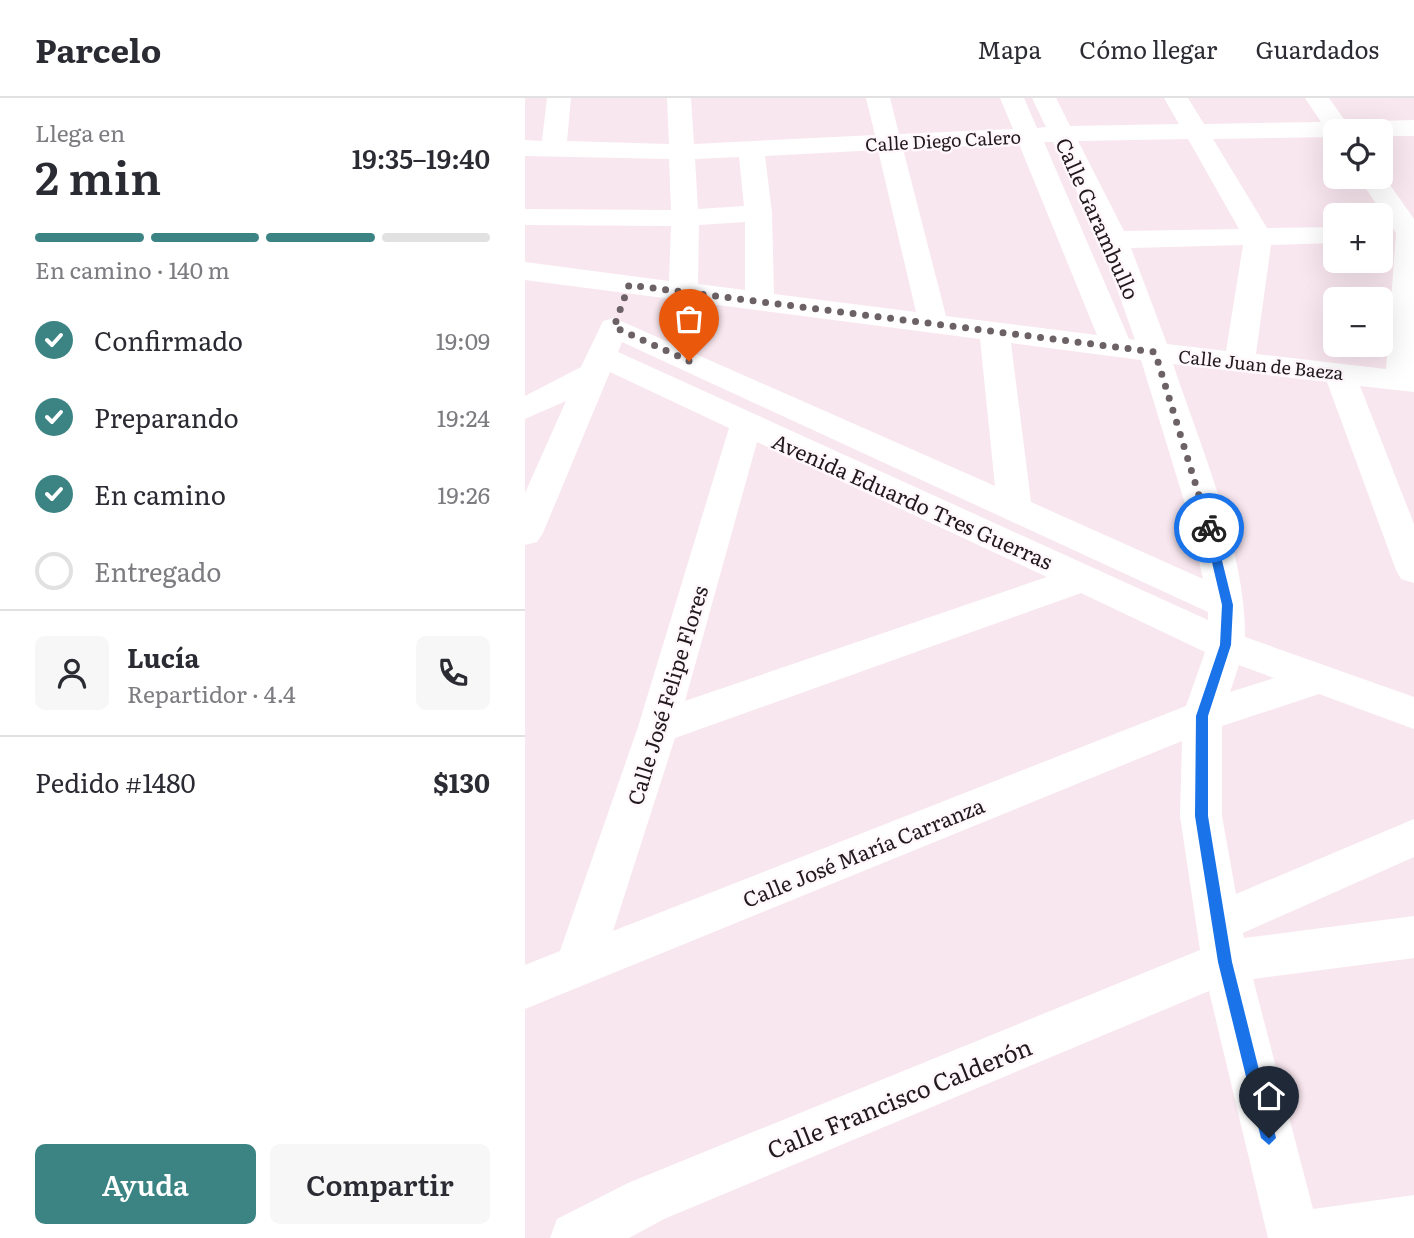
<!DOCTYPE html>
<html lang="es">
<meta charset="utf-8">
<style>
body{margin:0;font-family:Literata,serif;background:#f7f7f7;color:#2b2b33;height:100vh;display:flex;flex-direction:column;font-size:26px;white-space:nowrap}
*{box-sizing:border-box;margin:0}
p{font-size:23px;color:#7c7c81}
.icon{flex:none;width:38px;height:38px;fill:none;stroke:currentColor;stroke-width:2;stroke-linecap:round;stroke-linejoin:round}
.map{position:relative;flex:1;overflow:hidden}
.details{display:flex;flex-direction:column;background:#fff;width:525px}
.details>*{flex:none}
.fabs{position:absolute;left:798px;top:21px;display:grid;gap:14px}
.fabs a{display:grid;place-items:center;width:70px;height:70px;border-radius:10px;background:#fff;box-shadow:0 7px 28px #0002;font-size:35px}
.pin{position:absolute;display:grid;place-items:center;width:60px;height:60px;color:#fff;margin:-72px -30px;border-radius:50% 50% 50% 0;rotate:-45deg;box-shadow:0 0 7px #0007}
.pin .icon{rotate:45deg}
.courier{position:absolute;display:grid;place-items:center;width:70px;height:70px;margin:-35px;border:5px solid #1a73e8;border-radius:50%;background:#fff;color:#222;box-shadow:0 2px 9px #0007}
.headline em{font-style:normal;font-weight:600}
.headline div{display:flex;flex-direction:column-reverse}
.headline{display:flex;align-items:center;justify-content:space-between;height:119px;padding:0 35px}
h1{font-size:46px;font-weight:600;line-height:52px}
.bar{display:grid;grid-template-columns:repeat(4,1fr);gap:10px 7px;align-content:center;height:84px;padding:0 35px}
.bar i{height:9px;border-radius:5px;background:#e1e1e2}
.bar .active{background:#3c8484}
.bar p{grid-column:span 4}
.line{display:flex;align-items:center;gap:18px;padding:0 35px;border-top:2px solid #e1e1e2}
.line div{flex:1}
.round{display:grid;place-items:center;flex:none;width:74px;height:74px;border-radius:10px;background:#f7f7f7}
ol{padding:0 35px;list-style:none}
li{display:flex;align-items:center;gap:21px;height:77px}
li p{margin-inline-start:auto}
li .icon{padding:7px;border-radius:50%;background:#3c8484;color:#fff;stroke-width:4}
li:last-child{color:#7c7c81}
li i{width:38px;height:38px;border:4px solid #e1e1e2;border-radius:50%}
.primary-button{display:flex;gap:14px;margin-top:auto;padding:14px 35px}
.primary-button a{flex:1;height:80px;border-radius:10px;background:#3c8484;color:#fff;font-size:28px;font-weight:600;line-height:80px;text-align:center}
.primary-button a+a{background:#f7f7f7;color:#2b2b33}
header{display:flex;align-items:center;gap:42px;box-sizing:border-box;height:98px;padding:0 35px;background:#fff;border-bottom:2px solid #e1e1e2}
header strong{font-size:33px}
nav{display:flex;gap:38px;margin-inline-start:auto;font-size:24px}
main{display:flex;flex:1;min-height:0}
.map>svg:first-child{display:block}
</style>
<header>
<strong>Parcelo</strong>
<nav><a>Mapa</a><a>Cómo llegar</a><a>Guardados</a></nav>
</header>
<main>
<section class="details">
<div class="headline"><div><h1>2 min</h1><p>Llega en</p></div><em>19:35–19:40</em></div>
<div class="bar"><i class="active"></i><i class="active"></i><i class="active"></i><i></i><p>En camino · 140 m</p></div>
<ol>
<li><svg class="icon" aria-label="check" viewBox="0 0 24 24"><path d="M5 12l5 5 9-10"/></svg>Confirmado<p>19:09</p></li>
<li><svg class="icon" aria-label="check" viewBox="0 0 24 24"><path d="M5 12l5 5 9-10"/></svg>Preparando<p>19:24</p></li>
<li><svg class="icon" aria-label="check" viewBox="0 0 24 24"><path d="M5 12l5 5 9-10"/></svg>En camino<p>19:26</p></li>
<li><i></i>Entregado</li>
</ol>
<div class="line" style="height:126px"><a class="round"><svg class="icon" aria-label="person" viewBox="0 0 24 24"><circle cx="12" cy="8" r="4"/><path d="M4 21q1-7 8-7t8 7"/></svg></a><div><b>Lucía</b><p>Repartidor · 4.4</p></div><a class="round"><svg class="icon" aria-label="phone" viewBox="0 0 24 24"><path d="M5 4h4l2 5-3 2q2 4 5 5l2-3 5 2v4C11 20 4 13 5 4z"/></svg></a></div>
<div class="line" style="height:91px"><div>Pedido #1480</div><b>$130</b></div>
<div class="primary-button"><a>Ayuda</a><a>Compartir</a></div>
</section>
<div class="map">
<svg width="889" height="1140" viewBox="0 0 889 1140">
<rect width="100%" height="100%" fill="#f9e7ef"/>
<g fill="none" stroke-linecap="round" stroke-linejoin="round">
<path fill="#fff" fill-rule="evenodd" d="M22,0H46L42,43L144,46L142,0H166L169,46L350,37L341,0H365L374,36L488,31L475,0H499L512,30L521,29L507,0H531L545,28L654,26L639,0H663L679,26L796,24L780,0H804L821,24L889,22V38H856V33H810V39L688,41L742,130L810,129V145L746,147L731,256L861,271L871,135L833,79H856V74L889,121V294L835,288L889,426V485L876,481L871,472L802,284L648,266C675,347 721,454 720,539L889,599V631L794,596L697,628V718L711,796L889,721V759L718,835L719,840L889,818V860L728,881L788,1111L889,1097V1140H743L684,893L139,1121L104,1140H25L32,1121L103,1085L675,852L655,718L657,643L0,911V867L35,853L113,629L204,330L85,274L18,435L12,444L0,447V395L41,303L0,321V298L56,269L78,223L89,220L470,388L455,241L0,182V164L144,183L146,128L0,127V111L146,112L144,61L0,58V42L17,43ZM663,41L714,131L599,133L553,43ZM519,44H528L575,142L610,242L604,241ZM494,46L572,237L421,218L378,51ZM353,52L391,214L249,196L247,115L240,58ZM214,59L219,108L173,111L170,61ZM220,124V192L173,186L174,127ZM718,147L701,253L642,246L606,150ZM97,244L683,514V522L93,254ZM486,245L616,262L664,419L678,481L506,404ZM232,344L522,479L160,603ZM556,495L680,554L661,608L88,833L150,640ZM714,567L749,580L705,594Z"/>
</g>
<path fill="#1a73e8" d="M684,426L689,430L708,507L706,547L683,618V718L707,864L751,1040L744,1047L736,1040L693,864L670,718L671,618L695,547L697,507L679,430Z"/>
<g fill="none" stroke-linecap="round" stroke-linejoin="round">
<path stroke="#6c6266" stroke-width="7" stroke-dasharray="0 12.6" d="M164,263L89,229L104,187L630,254L684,430"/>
</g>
<g text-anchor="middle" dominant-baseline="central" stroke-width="5" stroke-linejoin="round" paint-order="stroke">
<g font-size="18" fill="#201a1d" stroke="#fff7fb">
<text transform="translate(418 42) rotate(-3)">Calle Diego Calero</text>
<text transform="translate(736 266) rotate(6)">Calle Juan de Baeza</text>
</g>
<g font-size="21" fill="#201a1d" stroke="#fff7fb">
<text transform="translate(574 120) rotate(66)">Calle Garambullo</text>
<text transform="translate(388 402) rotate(24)">Avenida Eduardo Tres Guerras</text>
<text transform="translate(141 597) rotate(-73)">Calle José Felipe Flores</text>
<text transform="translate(338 753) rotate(-22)">Calle José María Carranza</text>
</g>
<g font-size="24" fill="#201a1d" stroke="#fff7fb">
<text transform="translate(374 999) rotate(-22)">Calle Francisco Calderón</text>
</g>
</g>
</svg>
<div class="fabs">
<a><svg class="icon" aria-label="locate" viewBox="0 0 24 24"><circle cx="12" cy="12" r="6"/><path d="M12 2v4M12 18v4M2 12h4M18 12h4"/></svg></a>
<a>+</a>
<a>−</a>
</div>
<div class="pin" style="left:164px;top:263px;background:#ea580c"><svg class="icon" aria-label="bag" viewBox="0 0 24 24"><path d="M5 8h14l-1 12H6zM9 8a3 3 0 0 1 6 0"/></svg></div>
<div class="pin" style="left:744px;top:1040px;background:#1f2937"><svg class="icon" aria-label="home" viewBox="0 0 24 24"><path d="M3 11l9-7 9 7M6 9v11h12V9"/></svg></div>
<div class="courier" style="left:684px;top:430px"><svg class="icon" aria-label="bike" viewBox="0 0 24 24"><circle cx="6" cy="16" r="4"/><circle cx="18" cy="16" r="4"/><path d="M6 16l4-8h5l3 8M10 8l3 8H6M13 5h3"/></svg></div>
</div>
</main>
